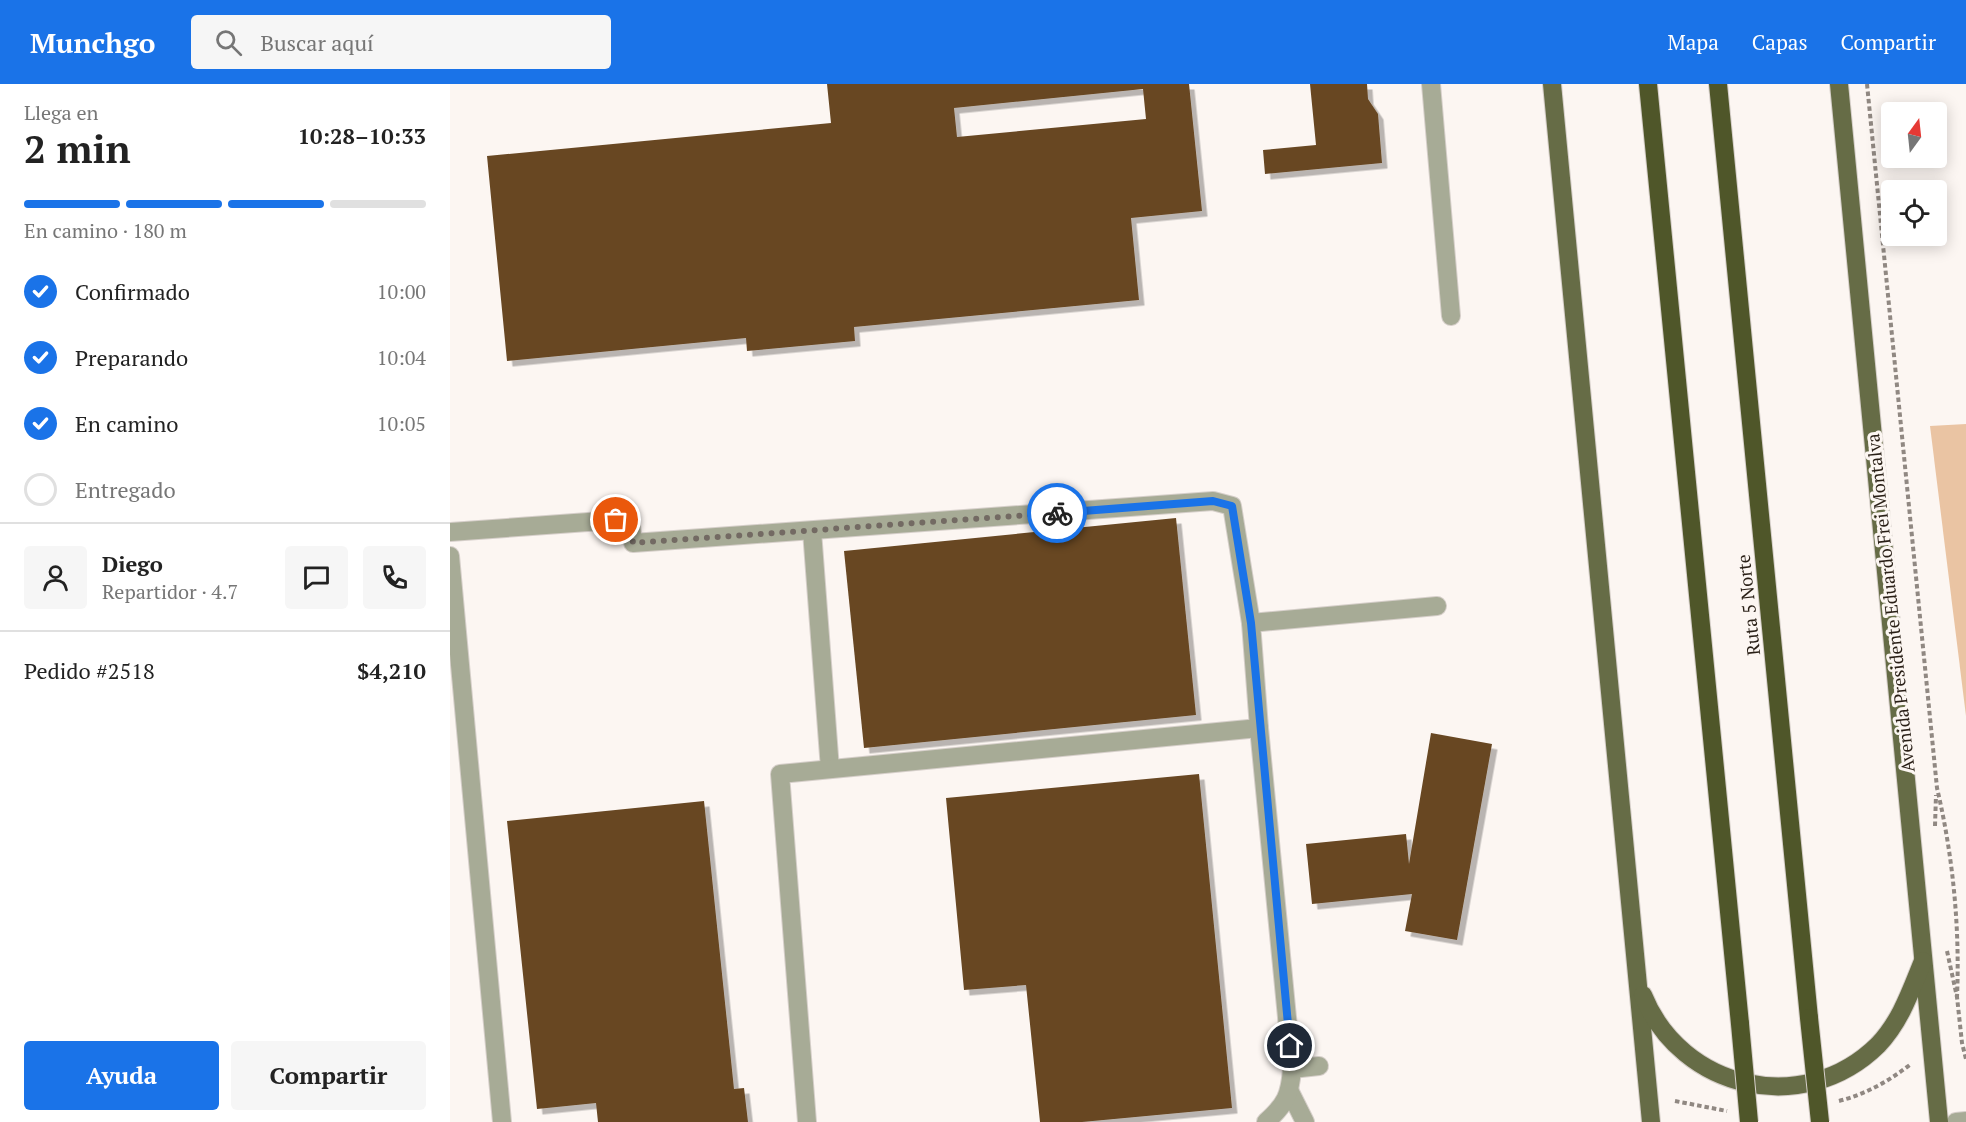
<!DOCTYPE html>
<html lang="es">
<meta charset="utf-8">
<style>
body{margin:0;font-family:"PT Serif",serif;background:#f6f6f6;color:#222;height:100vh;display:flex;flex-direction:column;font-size:22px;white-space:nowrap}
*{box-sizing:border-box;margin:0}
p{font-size:20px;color:#767676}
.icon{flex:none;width:33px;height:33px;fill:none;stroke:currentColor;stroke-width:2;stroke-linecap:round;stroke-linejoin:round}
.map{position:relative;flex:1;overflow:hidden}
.side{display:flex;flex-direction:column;background:#fff;width:450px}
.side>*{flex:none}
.needle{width:39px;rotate:15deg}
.fabs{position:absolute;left:1431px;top:18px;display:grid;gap:12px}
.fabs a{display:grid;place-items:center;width:66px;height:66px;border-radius:6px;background:#fff;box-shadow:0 3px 15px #0003;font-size:30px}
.pin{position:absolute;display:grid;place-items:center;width:51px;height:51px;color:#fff;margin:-26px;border:3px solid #fff;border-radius:50%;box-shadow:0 2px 6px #0007}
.courier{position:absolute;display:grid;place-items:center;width:60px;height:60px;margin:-30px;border:4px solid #1a73e8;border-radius:50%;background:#fff;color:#222;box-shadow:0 2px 8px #0007}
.head em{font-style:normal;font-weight:600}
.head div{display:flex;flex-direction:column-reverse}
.head{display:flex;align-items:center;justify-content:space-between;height:102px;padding:0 24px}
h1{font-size:39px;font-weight:600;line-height:45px}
.bar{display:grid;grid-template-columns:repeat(4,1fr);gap:9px 6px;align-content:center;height:72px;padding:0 24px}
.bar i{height:8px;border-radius:4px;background:#e0e0e0}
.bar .current{background:#1a73e8}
.bar p{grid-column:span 4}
.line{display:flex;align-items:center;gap:15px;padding:0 24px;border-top:2px solid #e0e0e0}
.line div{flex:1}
.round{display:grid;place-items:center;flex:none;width:63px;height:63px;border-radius:6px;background:#f6f6f6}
ol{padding:0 24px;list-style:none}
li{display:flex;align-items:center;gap:18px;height:66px}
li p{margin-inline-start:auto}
li .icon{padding:6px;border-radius:50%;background:#1a73e8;color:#fff;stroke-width:4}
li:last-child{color:#767676}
li i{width:33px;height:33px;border:3px solid #e0e0e0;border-radius:50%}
.cta{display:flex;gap:12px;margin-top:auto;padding:12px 24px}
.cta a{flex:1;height:69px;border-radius:6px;background:#1a73e8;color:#fff;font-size:24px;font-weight:600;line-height:69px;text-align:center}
.cta a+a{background:#f6f6f6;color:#222}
header{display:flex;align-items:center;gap:36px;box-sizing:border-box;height:84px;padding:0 30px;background:#1a73e8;color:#fff}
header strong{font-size:28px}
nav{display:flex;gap:33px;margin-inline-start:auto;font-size:21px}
.search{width:420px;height:54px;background:#f6f6f6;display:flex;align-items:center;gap:15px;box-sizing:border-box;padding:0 21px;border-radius:6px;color:#767676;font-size:22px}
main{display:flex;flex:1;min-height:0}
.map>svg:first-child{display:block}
</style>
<header>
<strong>Munchgo</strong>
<div class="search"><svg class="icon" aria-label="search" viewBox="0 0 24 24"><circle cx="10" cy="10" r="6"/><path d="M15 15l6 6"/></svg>Buscar aquí</div>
<nav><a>Mapa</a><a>Capas</a><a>Compartir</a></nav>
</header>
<main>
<section class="side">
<div class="head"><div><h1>2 min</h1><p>Llega en</p></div><em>10:28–10:33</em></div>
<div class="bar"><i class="current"></i><i class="current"></i><i class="current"></i><i></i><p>En camino · 180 m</p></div>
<ol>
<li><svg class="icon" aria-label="check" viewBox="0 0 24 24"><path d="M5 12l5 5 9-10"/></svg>Confirmado<p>10:00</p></li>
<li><svg class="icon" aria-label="check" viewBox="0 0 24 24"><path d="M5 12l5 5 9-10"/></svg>Preparando<p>10:04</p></li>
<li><svg class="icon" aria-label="check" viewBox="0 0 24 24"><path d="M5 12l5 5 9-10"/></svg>En camino<p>10:05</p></li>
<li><i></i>Entregado</li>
</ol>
<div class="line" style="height:108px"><a class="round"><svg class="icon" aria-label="person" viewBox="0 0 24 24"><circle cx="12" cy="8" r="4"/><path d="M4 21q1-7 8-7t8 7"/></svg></a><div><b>Diego</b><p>Repartidor · 4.7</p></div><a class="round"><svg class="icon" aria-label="chat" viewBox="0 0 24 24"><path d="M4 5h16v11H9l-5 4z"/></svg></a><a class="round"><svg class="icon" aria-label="phone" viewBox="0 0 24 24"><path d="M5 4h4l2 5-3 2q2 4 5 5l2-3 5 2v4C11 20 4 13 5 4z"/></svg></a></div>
<div class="line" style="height:78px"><div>Pedido #2518</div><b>$4,210</b></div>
<div class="cta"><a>Ayuda</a><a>Compartir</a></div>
</section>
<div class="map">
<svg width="1516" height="1038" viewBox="0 0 1516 1038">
<defs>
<filter id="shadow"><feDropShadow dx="5.5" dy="5.5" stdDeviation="0" flood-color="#0004"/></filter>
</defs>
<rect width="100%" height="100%" fill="#fcf6f2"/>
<path fill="#eac4a3" d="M1516,340V632L1480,342Z"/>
<g fill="#674724" fill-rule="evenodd" filter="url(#shadow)">
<path d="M377,0H739L752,127L681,134L689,216L404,243L405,257L297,267L296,254L57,277L37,72L381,39ZM693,5L696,35L507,53L504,24Z"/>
<path d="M860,0H917L918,15L928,30L932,79L815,90L813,66L866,61Z"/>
<path d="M726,434L746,631L414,664L394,467Z"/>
<path d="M981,649L1042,660L1007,856L955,847L962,810L862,820L856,760L956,750L959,780Z"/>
<path d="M749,690L782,1024L632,1038H590L576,901L514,906L496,714Z"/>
<path d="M254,717L284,1005L294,1004L298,1038H148L146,1019L87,1025L57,737Z"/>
</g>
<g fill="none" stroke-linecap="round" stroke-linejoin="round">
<g stroke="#d6cfca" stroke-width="20">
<g id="minor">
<path d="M981,0L1001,232"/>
<path d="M362,447L380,685"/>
<path d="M0,448L166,436L181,441L183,459L763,417L782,422L801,539"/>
<path d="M0,472L52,1038"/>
<path d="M842,985L869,982"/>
<path d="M840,1008L855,1038"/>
<path d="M357,1038L330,690L809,644"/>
<path d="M816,1038C836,1020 840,1011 842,985L809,644L801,539L987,522"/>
<path d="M1506,1038L1516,1037"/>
</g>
</g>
<g stroke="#d6cfca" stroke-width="20">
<g id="major">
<path d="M1102,0L1201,1038"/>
<path d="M1389,0L1489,1038"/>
<path d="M1193,911C1231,1006 1354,1034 1428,961C1451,937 1461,906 1473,877"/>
</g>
</g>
<g stroke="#d6cfca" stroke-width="20">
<g id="highway">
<path d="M1198,0L1290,940"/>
<path d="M1268,0L1359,934"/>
</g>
</g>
<g stroke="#908882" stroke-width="4" stroke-dasharray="4.5 3" stroke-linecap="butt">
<path d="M1417,0L1487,704C1503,772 1510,844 1507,913"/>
<path d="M1485,742L1486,711"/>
<path d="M1497,867L1507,913L1512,959L1516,975"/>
<path d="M1225,1017L1277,1027"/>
<path d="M1389,1017C1416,1010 1439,997 1461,980"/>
</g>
<use href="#minor" stroke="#a7ab96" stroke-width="18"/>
<use href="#major" stroke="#666c46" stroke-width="18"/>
<use href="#highway" stroke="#4f5629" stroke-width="18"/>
<g stroke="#d6cfca" stroke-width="20" stroke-linecap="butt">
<g id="highway-bridge">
<path d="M1359,934L1370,1038"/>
<path d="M1290,940L1299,1038"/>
</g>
</g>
<use href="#highway-bridge" stroke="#4f5629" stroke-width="18"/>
</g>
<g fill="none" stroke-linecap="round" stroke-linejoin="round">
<path stroke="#736a63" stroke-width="6" stroke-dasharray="0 10.8" d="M166,436L181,441L183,459L607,429"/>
<path stroke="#1a73e8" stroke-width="8" d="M607,429L763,417L782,422L801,539L840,962"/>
</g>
<g text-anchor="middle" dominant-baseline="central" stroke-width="6" stroke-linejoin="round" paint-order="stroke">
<g font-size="18" fill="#291f16" stroke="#fcf6f2">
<text transform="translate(1440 519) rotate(-96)">Avenida Presidente Eduardo Frei Montalva</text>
<text transform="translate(1298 521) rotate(-96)">Ruta 5 Norte</text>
</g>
</g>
</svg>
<div class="fabs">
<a><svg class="needle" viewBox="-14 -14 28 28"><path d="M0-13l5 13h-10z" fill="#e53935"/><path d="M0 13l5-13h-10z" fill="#767676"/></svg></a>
<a><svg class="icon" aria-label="locate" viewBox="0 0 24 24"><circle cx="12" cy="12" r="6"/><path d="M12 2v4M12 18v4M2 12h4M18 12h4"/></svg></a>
</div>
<div class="pin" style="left:166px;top:436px;background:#ea580c"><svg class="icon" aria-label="bag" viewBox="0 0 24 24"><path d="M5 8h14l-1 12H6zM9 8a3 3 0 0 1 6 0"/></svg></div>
<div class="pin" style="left:840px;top:962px;background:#1f2937"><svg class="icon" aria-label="home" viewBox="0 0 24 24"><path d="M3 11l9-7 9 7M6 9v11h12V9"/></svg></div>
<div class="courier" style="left:607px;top:429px"><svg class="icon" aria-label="bike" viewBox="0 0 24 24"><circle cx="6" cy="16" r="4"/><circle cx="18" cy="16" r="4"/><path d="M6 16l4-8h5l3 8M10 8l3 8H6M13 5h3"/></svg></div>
</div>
</main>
